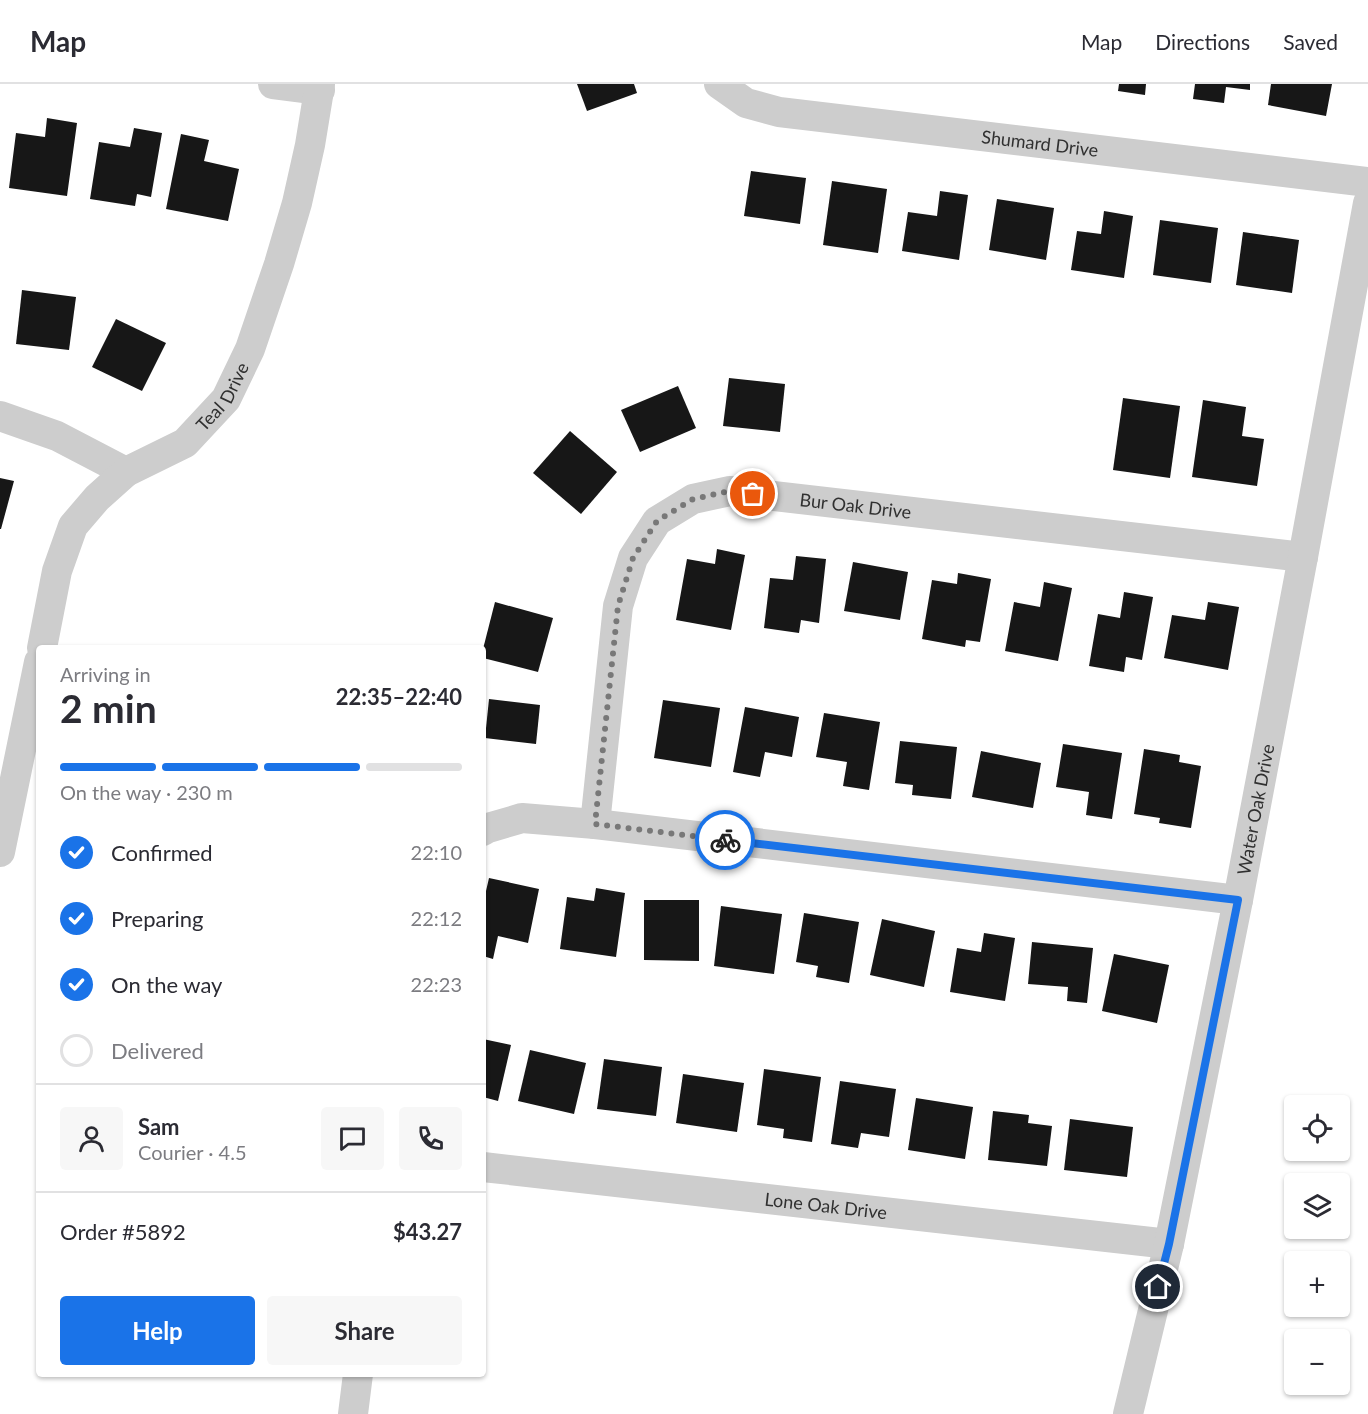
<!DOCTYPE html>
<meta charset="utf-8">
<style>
body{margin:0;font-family:Lato,sans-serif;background:#f7f7f7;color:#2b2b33;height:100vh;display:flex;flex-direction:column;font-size:22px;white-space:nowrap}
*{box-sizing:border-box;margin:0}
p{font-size:20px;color:#7c7c81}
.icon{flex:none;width:33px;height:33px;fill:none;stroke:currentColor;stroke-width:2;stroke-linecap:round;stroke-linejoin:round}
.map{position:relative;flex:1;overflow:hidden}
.panel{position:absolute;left:36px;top:561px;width:450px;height:732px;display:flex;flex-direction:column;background:#fff;border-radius:6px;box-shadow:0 2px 4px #0004}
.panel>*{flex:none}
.buttons{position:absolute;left:1284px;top:1011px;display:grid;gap:12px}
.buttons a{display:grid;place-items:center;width:66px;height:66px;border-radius:6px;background:#fff;box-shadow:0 2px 4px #0004;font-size:30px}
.pin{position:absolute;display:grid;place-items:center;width:51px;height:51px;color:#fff;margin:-26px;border:3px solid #fff;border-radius:50%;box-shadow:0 2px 6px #0007}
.courier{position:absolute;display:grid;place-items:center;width:60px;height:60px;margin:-30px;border:4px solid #1a73e8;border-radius:50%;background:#fff;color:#222;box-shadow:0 2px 8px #0007}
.head em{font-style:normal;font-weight:700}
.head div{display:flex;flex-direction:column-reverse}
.head{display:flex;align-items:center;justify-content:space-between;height:102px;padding:0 24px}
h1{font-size:39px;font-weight:700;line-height:45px}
.bar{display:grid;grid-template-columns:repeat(4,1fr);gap:9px 6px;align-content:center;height:72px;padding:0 24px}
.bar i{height:8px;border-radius:4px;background:#e1e1e2}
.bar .current{background:#1a73e8}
.bar p{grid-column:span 4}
.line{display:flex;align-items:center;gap:15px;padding:0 24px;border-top:2px solid #e1e1e2}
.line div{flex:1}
.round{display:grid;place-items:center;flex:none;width:63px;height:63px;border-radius:6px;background:#f7f7f7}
ol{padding:0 24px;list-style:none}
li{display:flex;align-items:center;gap:18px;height:66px}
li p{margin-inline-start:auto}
li .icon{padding:6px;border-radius:50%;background:#1a73e8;color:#fff;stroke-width:4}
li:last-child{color:#7c7c81}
li i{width:33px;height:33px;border:3px solid #e1e1e2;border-radius:50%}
.button{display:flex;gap:12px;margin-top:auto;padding:12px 24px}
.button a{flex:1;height:69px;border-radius:6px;background:#1a73e8;color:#fff;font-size:24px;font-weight:700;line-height:69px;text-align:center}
.button a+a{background:#f7f7f7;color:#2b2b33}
header{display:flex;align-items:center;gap:36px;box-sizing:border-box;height:84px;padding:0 30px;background:#fff;border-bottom:2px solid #e1e1e2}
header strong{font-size:28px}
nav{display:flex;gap:33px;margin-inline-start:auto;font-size:21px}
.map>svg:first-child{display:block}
</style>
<header>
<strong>Map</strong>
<nav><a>Map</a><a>Directions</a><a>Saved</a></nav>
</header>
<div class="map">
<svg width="1368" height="1330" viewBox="0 0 1368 1330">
<rect width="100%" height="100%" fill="#fff"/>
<g fill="#171717">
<path d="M577,0H634L637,9L587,27Z"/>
<path d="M1119,0H1146L1145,11L1118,7Z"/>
<path d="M1195,0H1250V6L1226,3L1224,19L1193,15Z"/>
<path d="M1271,0H1332L1326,32L1268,21Z"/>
<path d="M47,34L77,39L67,112L9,104L16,49L45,53Z"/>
<path d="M134,44L162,49L151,113L137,110L135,122L90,115L99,58L130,63Z"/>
<path d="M181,50L209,56L204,77L239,85L228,137L166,125Z"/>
<path d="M751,87L806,94L800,140L744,132Z"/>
<path d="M832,97L887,105L878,169L823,161Z"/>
<path d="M940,107L968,111L959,176L902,167L908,128L937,132Z"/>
<path d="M997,115L1054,124L1046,176L989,166Z"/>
<path d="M1104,127L1133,132L1124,194L1071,186L1077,147L1101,150Z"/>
<path d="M1160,136L1218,144L1211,199L1153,191Z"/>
<path d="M1243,148L1299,156L1292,209L1236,201Z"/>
<path d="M22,206L76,213L69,266L16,260Z"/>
<path d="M116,235L166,259L142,307L92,283Z"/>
<path d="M729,294L785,300L780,348L723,342Z"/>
<path d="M678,302L696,344L640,368L621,326Z"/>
<path d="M1123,314L1180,322L1170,394L1113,386Z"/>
<path d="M1203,316L1246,323L1242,352L1264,355L1257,402L1192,393Z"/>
<path d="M570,347L617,388L581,430L533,389Z"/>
<path d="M0,394L14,397L1,445H0Z"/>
<path d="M717,465L745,471L731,546L676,536L687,475L715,480Z"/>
<path d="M796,472L826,475L819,539L801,536L799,549L764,544L770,494L793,496Z"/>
<path d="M853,478L908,488L900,536L844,527Z"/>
<path d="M958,489L991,495L980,558L966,556L965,563L922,555L932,496L957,500Z"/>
<path d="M1044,498L1072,504L1058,577L1005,567L1014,518L1040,523Z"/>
<path d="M1124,508L1153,513L1142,576L1126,573L1124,588L1089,582L1098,530L1120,534Z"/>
<path d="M495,518L553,534L538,588L483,574V565Z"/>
<path d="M1208,518L1239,523L1228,586L1164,574L1172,531L1205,536Z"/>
<path d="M489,615L540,621L536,660L485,654Z"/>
<path d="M663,616L720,624L711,683L654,674Z"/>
<path d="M745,623L799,633L792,673L765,668L760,693L733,688Z"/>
<path d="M824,629L880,638L869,706L843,702L847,678L816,673Z"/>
<path d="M900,657L957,663L951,715L912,711L913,701L895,699Z"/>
<path d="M1063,660L1122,669L1112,735L1086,731L1089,708L1056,703Z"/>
<path d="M1144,665L1180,671L1179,678L1201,682L1191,744L1159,739L1160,734L1134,730Z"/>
<path d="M981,667L1041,679L1033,724L972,713Z"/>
<path d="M489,794L539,805L528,859L498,852L493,875L483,872V820Z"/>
<path d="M596,804L625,809L616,873L560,865L567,813L594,817Z"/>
<path d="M644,816H699V877L644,876Z"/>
<path d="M721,822L782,830L774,890L714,882Z"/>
<path d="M804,829L859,838L849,899L816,893L818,882L796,878Z"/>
<path d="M882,835L935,847L924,903L870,891Z"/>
<path d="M984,849L1015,854L1005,917L950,908L957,864L981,868Z"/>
<path d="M1032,858L1093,864L1087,919L1067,917L1068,903L1028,900Z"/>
<path d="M1114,870L1169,881L1157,939L1102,927Z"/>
<path d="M483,955L511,961L498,1017L483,1013Z"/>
<path d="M530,966L586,979L574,1030L518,1017Z"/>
<path d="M604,975L662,983L656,1032L597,1025Z"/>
<path d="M764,985L821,993L812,1058L783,1054L784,1045L757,1041Z"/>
<path d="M683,990L744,999L737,1048L676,1039Z"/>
<path d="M840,997L896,1005L889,1053L861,1049L858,1064L831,1060Z"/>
<path d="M916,1014L973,1023L965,1075L908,1066Z"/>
<path d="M993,1027L1029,1031L1028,1039L1052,1042L1047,1082L988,1076Z"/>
<path d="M1070,1035L1133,1043L1127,1093L1064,1086Z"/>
</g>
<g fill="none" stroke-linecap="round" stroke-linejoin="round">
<g stroke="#cdcdcd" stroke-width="30">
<path d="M273,0L320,6"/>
<path id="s1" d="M719,0L746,19L779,28L1368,98"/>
<path d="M0,332L57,352L126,388"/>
<path id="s2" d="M42,564L57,487L73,442L97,414L126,388L185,359L226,315L250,265L279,180L297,119L310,61L320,0"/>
<path id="s3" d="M595,740L618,522L633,474L657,437L693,415L730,407L1303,473"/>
<path d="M483,747L488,744L522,734L595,740L1238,816"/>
<path d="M0,768L39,578"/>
<path id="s4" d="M483,1083L1169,1160"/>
<path d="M353,1330L358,1290"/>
<path id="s5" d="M1128,1330L1169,1160L1238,816L1303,473L1368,119"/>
</g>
</g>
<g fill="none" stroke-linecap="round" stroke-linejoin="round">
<path stroke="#787878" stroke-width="6" stroke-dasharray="0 10.8" d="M725,756L595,740L618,522L633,474L657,437L693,415L730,407L753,410"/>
<path stroke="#1a73e8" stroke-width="8" d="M725,756L1238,816L1169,1160L1158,1203"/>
</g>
<g text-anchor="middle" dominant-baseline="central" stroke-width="6" stroke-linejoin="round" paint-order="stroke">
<g font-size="18" fill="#303030" stroke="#fff">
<text stroke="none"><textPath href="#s1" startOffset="330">Shumard Drive</textPath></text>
<text stroke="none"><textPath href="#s2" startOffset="328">Teal Drive</textPath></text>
<text stroke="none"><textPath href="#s3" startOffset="520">Bur Oak Drive</textPath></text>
<text stroke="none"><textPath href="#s5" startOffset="618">Water Oak Drive</textPath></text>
<text stroke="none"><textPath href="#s4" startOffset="345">Lone Oak Drive</textPath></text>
</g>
</g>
</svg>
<div class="buttons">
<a><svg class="icon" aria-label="locate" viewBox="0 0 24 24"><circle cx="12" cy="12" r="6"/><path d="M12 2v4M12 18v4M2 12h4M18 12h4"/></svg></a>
<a><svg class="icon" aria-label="layers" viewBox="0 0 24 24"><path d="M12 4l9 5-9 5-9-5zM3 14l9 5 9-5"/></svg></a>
<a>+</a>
<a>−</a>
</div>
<div class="pin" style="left:753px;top:410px;background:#ea580c"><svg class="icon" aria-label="bag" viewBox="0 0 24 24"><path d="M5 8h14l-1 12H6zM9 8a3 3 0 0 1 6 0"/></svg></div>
<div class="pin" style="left:1158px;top:1203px;background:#1f2937"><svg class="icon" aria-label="home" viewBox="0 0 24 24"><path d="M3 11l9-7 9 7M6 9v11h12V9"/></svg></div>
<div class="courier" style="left:725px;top:756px"><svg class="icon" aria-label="bike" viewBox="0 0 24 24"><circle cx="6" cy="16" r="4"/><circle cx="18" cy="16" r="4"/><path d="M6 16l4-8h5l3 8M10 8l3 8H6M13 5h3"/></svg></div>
<section class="panel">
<div class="head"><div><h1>2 min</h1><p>Arriving in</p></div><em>22:35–22:40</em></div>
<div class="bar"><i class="current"></i><i class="current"></i><i class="current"></i><i></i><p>On the way · 230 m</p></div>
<ol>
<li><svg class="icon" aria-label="check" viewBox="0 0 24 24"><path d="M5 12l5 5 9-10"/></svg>Confirmed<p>22:10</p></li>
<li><svg class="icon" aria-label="check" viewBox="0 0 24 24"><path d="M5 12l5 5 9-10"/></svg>Preparing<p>22:12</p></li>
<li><svg class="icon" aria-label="check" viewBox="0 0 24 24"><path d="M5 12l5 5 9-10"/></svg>On the way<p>22:23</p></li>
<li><i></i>Delivered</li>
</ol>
<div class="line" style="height:108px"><a class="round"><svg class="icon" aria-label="person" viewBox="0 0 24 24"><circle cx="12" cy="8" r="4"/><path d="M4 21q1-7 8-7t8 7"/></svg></a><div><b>Sam</b><p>Courier · 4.5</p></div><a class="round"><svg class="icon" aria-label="chat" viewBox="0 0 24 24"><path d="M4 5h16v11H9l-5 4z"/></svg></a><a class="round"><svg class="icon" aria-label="phone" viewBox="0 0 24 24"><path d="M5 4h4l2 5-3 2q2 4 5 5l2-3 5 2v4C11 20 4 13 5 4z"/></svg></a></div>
<div class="line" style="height:78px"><div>Order #5892</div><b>$43.27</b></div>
<div class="button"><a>Help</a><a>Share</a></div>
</section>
</div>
